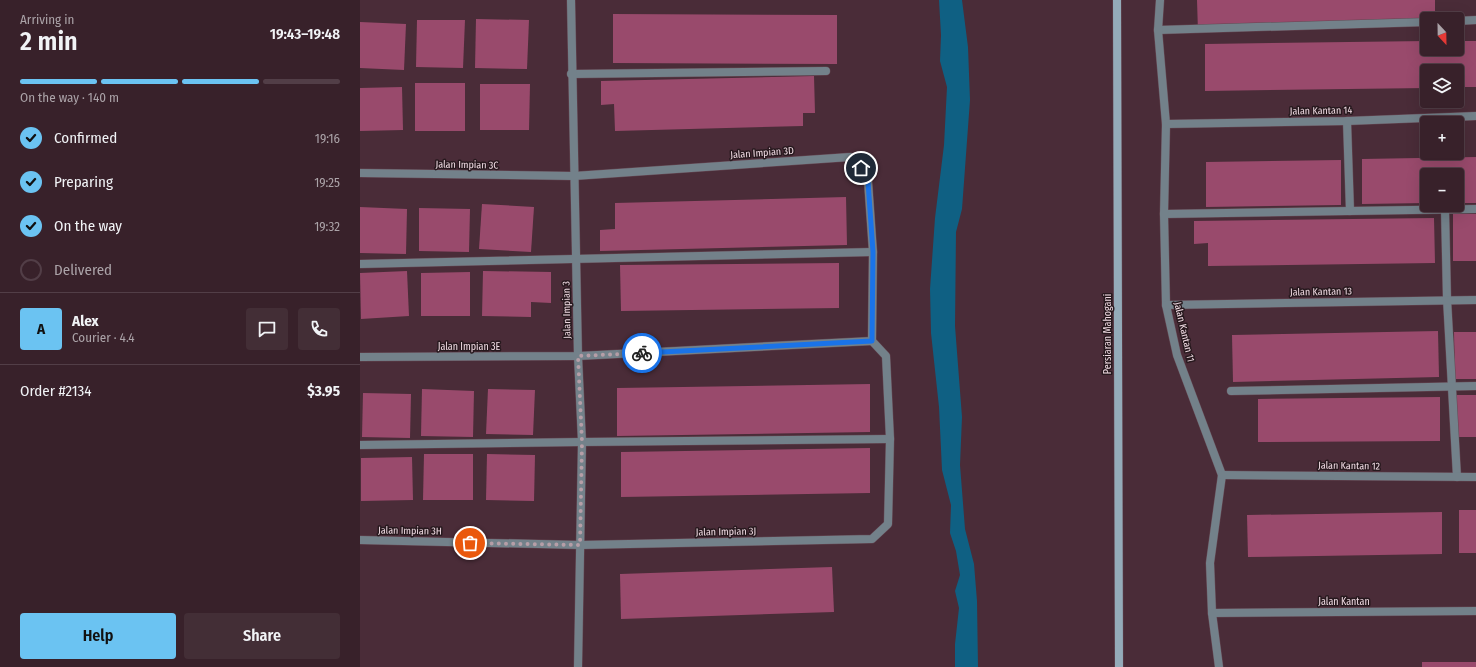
<!DOCTYPE html>
<meta charset="utf-8">
<style>
body{margin:0;font-family:"Fira Sans Condensed",sans-serif;background:#432e36;color:#f1f3f6;height:100vh;display:flex;flex-direction:column;font-size:15px;white-space:nowrap}
*{box-sizing:border-box;margin:0}
p{font-size:13px;color:#aba3a8}
.icon{flex:none;width:22px;height:22px;fill:none;stroke:currentColor;stroke-width:2;stroke-linecap:round;stroke-linejoin:round}
.map{position:relative;flex:1;overflow:hidden}
.side{display:flex;flex-direction:column;background:#38212a;width:360px}
.side>*{flex:none}
.needle{width:26px;rotate:158deg}
.buttons{position:absolute;left:1060px;top:12px;display:grid;gap:8px}
.buttons a{display:grid;place-items:center;width:44px;height:44px;border-radius:4px;background:#38212a;box-shadow:0 4px 16px #0002,0 0 0 1px #523e47;font-size:20px}
.pin{position:absolute;display:grid;place-items:center;width:34px;height:34px;color:#fff;margin:-17px;border:2px solid #fff;border-radius:50%;box-shadow:0 1px 4px #0007}
.courier{position:absolute;display:grid;place-items:center;width:40px;height:40px;margin:-20px;border:3px solid #1a73e8;border-radius:50%;background:#fff;color:#222;box-shadow:0 1px 5px #0007}
.headline em{font-style:normal;font-weight:600}
.headline div{display:flex;flex-direction:column-reverse}
.headline{display:flex;align-items:center;justify-content:space-between;height:68px;padding:0 20px}
h1{font-size:26px;font-weight:600;line-height:30px}
.bar{display:grid;grid-template-columns:repeat(4,1fr);gap:6px 4px;align-content:center;height:48px;padding:0 20px}
.bar i{height:5px;border-radius:3px;background:#523e47}
.bar .current{background:#6bc3f2}
.bar p{grid-column:span 4}
.line{display:flex;align-items:center;gap:10px;padding:0 20px;border-top:1px solid #523e47}
.line div{flex:1}
.round{display:grid;place-items:center;flex:none;width:42px;height:42px;border-radius:4px;background:#432e36}
ol{padding:0 20px;list-style:none}
li{display:flex;align-items:center;gap:12px;height:44px}
li p{margin-inline-start:auto}
li .icon{padding:4px;border-radius:50%;background:#6bc3f2;color:#111;stroke-width:4}
li:last-child{color:#aba3a8}
li i{width:22px;height:22px;border:2px solid #523e47;border-radius:50%}
.primary-button{display:flex;gap:8px;margin-top:auto;padding:8px 20px}
.primary-button a{flex:1;height:46px;border-radius:4px;background:#6bc3f2;color:#111;font-size:16px;font-weight:600;line-height:46px;text-align:center}
.primary-button a+a{background:#432e36;color:#f1f3f6}
main{display:flex;flex:1;min-height:0}
.map>svg:first-child{display:block}
</style>
<main>
<section class="side">
<div class="headline"><div><h1>2 min</h1><p>Arriving in</p></div><em>19:43–19:48</em></div>
<div class="bar"><i class="current"></i><i class="current"></i><i class="current"></i><i></i><p>On the way · 140 m</p></div>
<ol>
<li><svg class="icon" aria-label="check" viewBox="0 0 24 24"><path d="M5 12l5 5 9-10"/></svg>Confirmed<p>19:16</p></li>
<li><svg class="icon" aria-label="check" viewBox="0 0 24 24"><path d="M5 12l5 5 9-10"/></svg>Preparing<p>19:25</p></li>
<li><svg class="icon" aria-label="check" viewBox="0 0 24 24"><path d="M5 12l5 5 9-10"/></svg>On the way<p>19:32</p></li>
<li><i></i>Delivered</li>
</ol>
<div class="line" style="height:72px"><b class="round" style="background:#6bc3f2;color:#111">A</b><div><b>Alex</b><p>Courier · 4.4</p></div><a class="round"><svg class="icon" aria-label="chat" viewBox="0 0 24 24"><path d="M4 5h16v11H9l-5 4z"/></svg></a><a class="round"><svg class="icon" aria-label="phone" viewBox="0 0 24 24"><path d="M5 4h4l2 5-3 2q2 4 5 5l2-3 5 2v4C11 20 4 13 5 4z"/></svg></a></div>
<div class="line" style="height:52px"><div>Order #2134</div><b>$3.95</b></div>
<div class="primary-button"><a>Help</a><a>Share</a></div>
</section>
<div class="map">
<svg width="1116" height="667" viewBox="0 0 1116 667">
<rect width="100%" height="100%" fill="#4a2c38"/>
<path fill="#0f6083" d="M579,0H602L608,47L610,100L602,209L596,232L595,326L602,417L600,465L605,529L614,564L617,601L618,667H595V644L599,608L595,591L600,575L596,551L590,533L591,505L582,470L579,407L571,333L570,289L575,218L584,145L587,87L580,61L581,35Z"/>
<g fill="#994a6c">
<path d="M837,0H1075V19H1067V26L838,32Z"/>
<path d="M253,14L477,15V64L253,63Z"/>
<path d="M116,19L169,20L167,69L115,68Z"/>
<path d="M57,20H105L103,68L56,67Z"/>
<path d="M0,22L46,24L44,70L0,68Z"/>
<path d="M1067,41V49H1097V41H1116V87H1097V71H1067V88L845,91V44Z"/>
<path d="M454,76L455,113H443V126L255,131L254,104L241,105V81Z"/>
<rect x="55" y="83" width="50" height="48"/>
<path d="M120,84H170L169,130H120Z"/>
<path d="M42,87L43,130L0,131V88Z"/>
<path d="M1116,157V203H1097V175H1067V203L1002,204V159Z"/>
<path d="M981,160V205L846,207V162Z"/>
<path d="M486,197L487,245L240,251V230L255,229V203Z"/>
<path d="M122,204L174,207L171,252L119,249Z"/>
<path d="M0,207L47,209L46,254L0,253Z"/>
<path d="M59,208L110,209L109,252L59,251Z"/>
<rect x="1093" y="214" width="23" height="47"/>
<path d="M1074,218L1075,263L848,266V243L834,244V221Z"/>
<path d="M479,263V308L261,311L260,265Z"/>
<path d="M47,271L49,316L1,319L0,273Z"/>
<path d="M123,271L191,272V303L171,302V317L122,316Z"/>
<path d="M110,272V316H61V273Z"/>
<path d="M1078,331L1079,377L873,382L872,335Z"/>
<path d="M1094,332H1116V379H1095Z"/>
<path d="M510,384V432L257,436V388Z"/>
<path d="M62,389L114,391L113,437L61,436Z"/>
<path d="M128,389L175,390L173,435L126,434Z"/>
<path d="M3,393L51,394L50,438L2,437Z"/>
<path d="M1095,395H1116V437H1096Z"/>
<path d="M1080,397V441L898,442V399Z"/>
<path d="M510,448V493L261,497V452Z"/>
<path d="M64,454H113V500H63Z"/>
<path d="M127,454L175,455L174,501L126,500Z"/>
<path d="M52,457L53,500L1,501V458Z"/>
<rect x="1099" y="510" width="17" height="43"/>
<path d="M1082,512V554L888,557L887,515Z"/>
<path d="M472,567L474,612L261,619L260,574Z"/>
<rect x="1062" y="662" width="54" height="5"/>
</g>
<g fill="none" stroke-linecap="round" stroke-linejoin="round">
<g stroke="#654853" stroke-width="9">
<g id="lane">
<path d="M1097,21L1116,20"/>
<path d="M798,30L1067,22"/>
<path d="M211,74L466,71"/>
<path d="M987,121L990,211"/>
<path d="M1085,209L1087,299L1097,477"/>
<path d="M804,214L1116,209"/>
<path d="M0,264L513,252"/>
<path d="M871,391L1116,386"/>
<path d="M0,445L222,442L530,439"/>
</g>
</g>
<g stroke="#654853" stroke-width="9">
<g id="street">
<path d="M211,0L218,356L222,442L218,667"/>
<path d="M800,0L798,30L806,124L804,214L806,305L817,355L862,475L850,563L852,613L859,667"/>
<path d="M806,124L987,121L1116,116"/>
<path d="M0,173L214,176L490,157L501,168L508,181L513,252L512,341L526,356L530,439L528,524L512,539L220,545L0,540"/>
<path d="M806,305L1116,300"/>
<path d="M0,357L218,356L512,341"/>
<path d="M862,475L1116,477"/>
<path d="M852,613L1116,611"/>
</g>
</g>
<g stroke="#654853" stroke-width="9">
<path id="secondary" d="M757,0L759,667"/>
</g>
<use href="#lane" stroke="#73818a" stroke-width="8"/>
<use href="#street" stroke="#73818a" stroke-width="8"/>
<use href="#secondary" stroke="#94abb9" stroke-width="8"/>
</g>
<g fill="none" stroke-linecap="round" stroke-linejoin="round">
<path stroke="#b69ea7" stroke-width="4" stroke-dasharray="0 7.2" d="M110,543L220,545L222,442L218,356L282,353"/>
<path stroke="#1a73e8" stroke-width="5" d="M282,353L512,341L513,252L509,196L508,181L501,168"/>
</g>
<g text-anchor="middle" dominant-baseline="central" stroke-width="3" stroke-linejoin="round" paint-order="stroke">
<g font-size="10" fill="#f0dbe3" stroke="#27191e">
<text transform="translate(961 111) rotate(-1)">Jalan Kantan 14</text>
<text transform="translate(402 153) rotate(-4)">Jalan Impian 3D</text>
<text transform="translate(107 165) rotate(1)">Jalan Impian 3C</text>
<text transform="translate(961 292) rotate(-1)">Jalan Kantan 13</text>
<text transform="translate(207 310) rotate(-91)">Jalan Impian 3</text>
<text transform="translate(824 332) rotate(77)">Jalan Kantan 11</text>
<text transform="translate(748 334) rotate(-90)">Persiaran Mahogani</text>
<text x="109" y="347">Jalan Impian 3E</text>
<text transform="translate(989 466) rotate(1)">Jalan Kantan 12</text>
<text transform="translate(50 531) rotate(1)">Jalan Impian 3H</text>
<text transform="translate(366 532) rotate(-1)">Jalan Impian 3J</text>
<text x="984" y="602">Jalan Kantan</text>
</g>
</g>
</svg>
<div class="buttons">
<a><svg class="needle" viewBox="-14 -14 28 28"><path d="M0-13l5 13h-10z" fill="#e53935"/><path d="M0 13l5-13h-10z" fill="#aba3a8"/></svg></a>
<a><svg class="icon" aria-label="layers" viewBox="0 0 24 24"><path d="M12 4l9 5-9 5-9-5zM3 14l9 5 9-5"/></svg></a>
<a>+</a>
<a>−</a>
</div>
<div class="pin" style="left:110px;top:543px;background:#ea580c"><svg class="icon" aria-label="bag" viewBox="0 0 24 24"><path d="M5 8h14l-1 12H6zM9 8a3 3 0 0 1 6 0"/></svg></div>
<div class="pin" style="left:501px;top:168px;background:#1f2937"><svg class="icon" aria-label="home" viewBox="0 0 24 24"><path d="M3 11l9-7 9 7M6 9v11h12V9"/></svg></div>
<div class="courier" style="left:282px;top:353px"><svg class="icon" aria-label="bike" viewBox="0 0 24 24"><circle cx="6" cy="16" r="4"/><circle cx="18" cy="16" r="4"/><path d="M6 16l4-8h5l3 8M10 8l3 8H6M13 5h3"/></svg></div>
</div>
</main>
